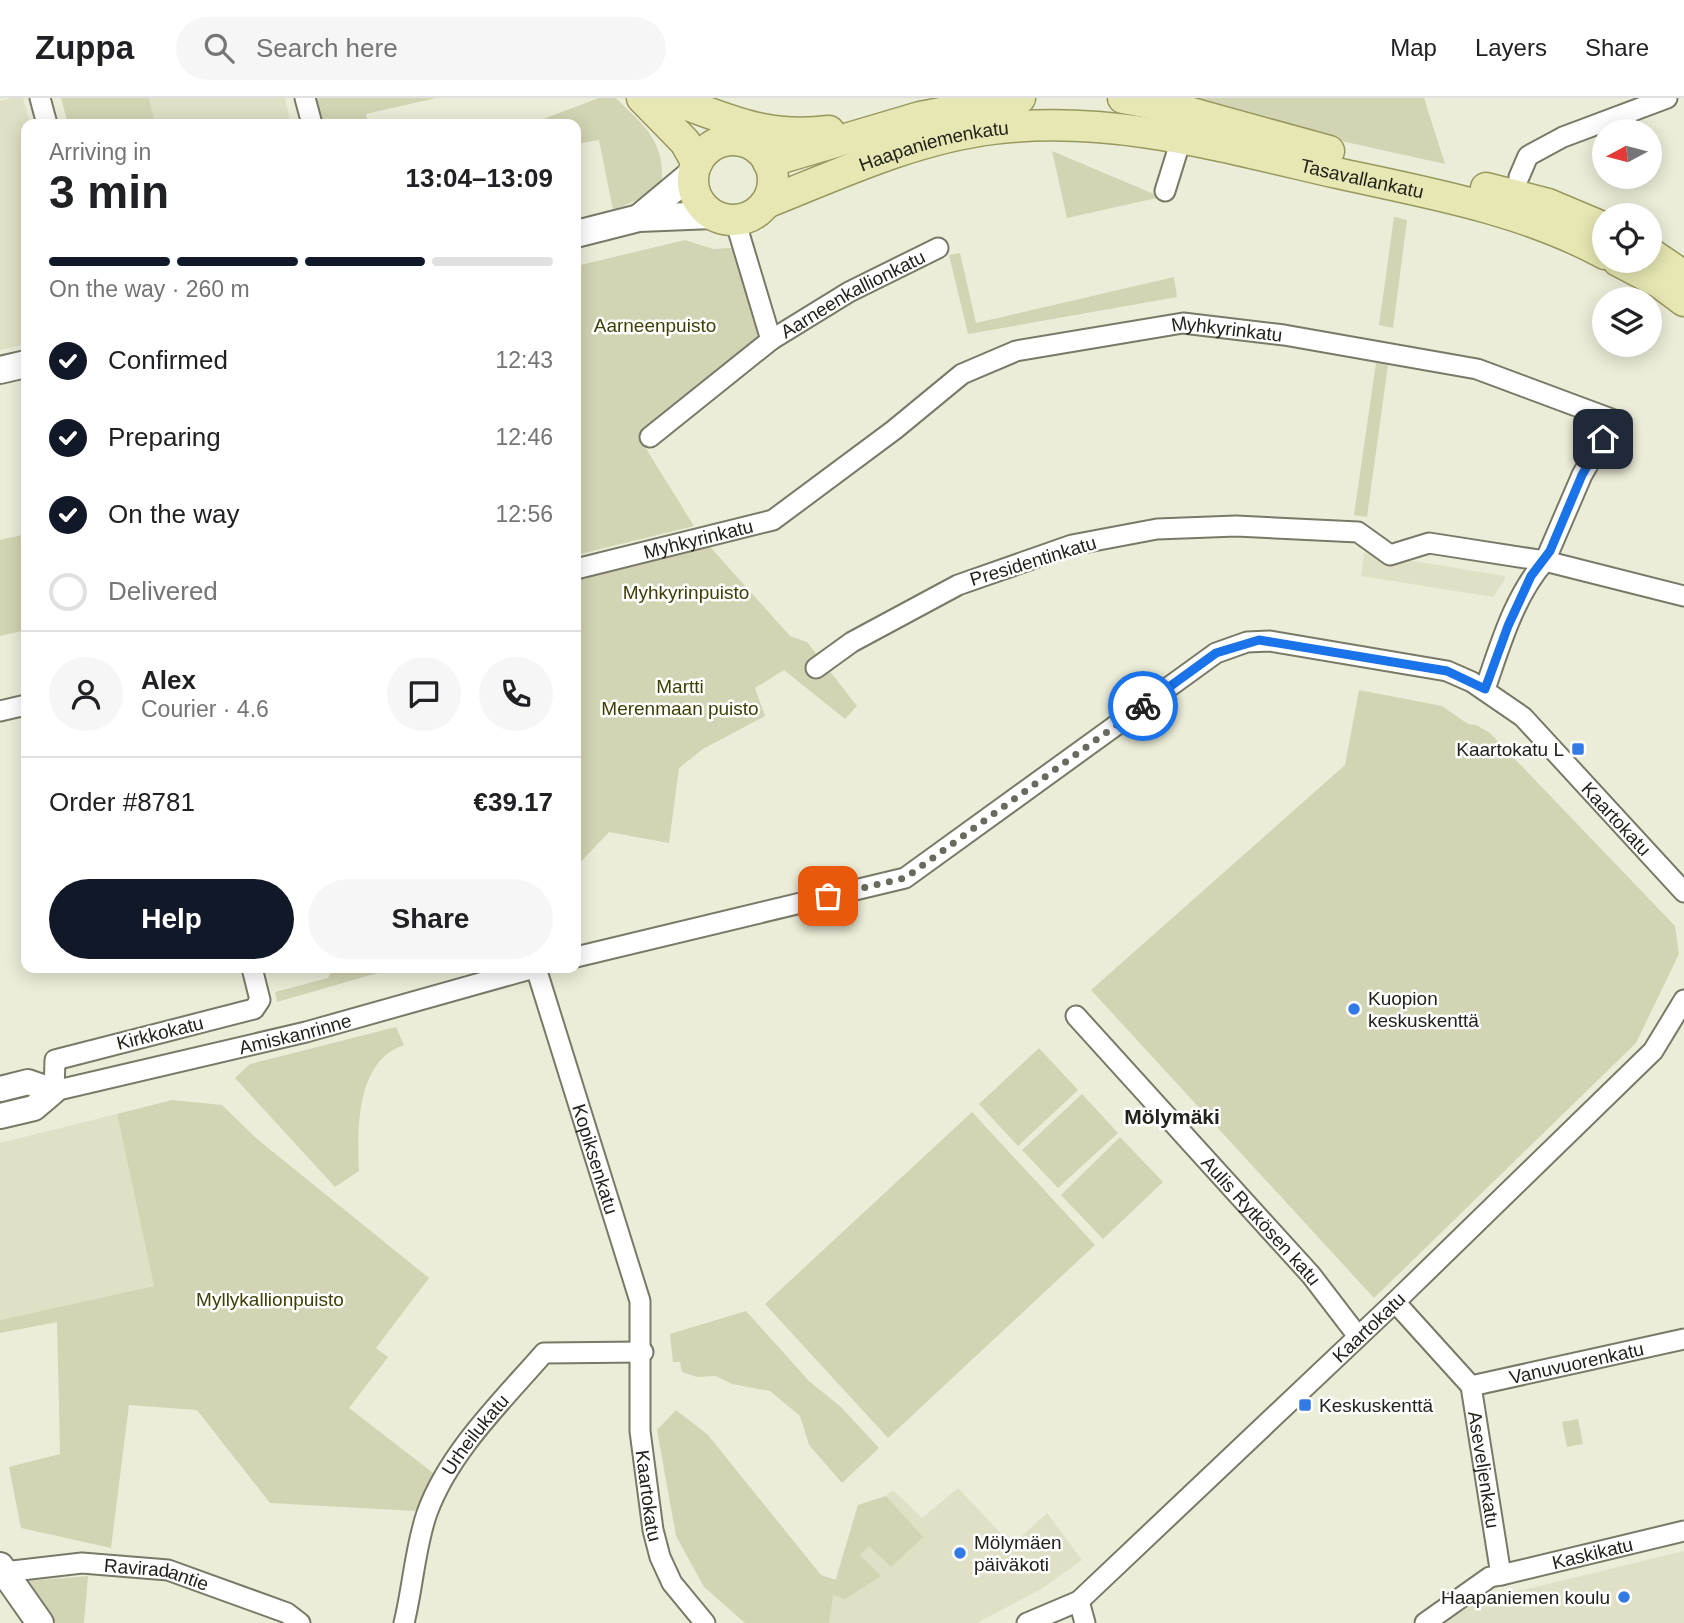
<!DOCTYPE html>
<meta charset="utf-8">
<style>
body{margin:0;font-family:Helvetica,sans-serif;background:#f6f6f6;color:#202124;height:100vh;display:flex;flex-direction:column;font-size:26px;white-space:nowrap}
*{box-sizing:border-box;margin:0}
p{font-size:23px;color:#757577}
.icon{flex:none;width:38px;height:38px;fill:none;stroke:currentColor;stroke-width:2;stroke-linecap:round;stroke-linejoin:round}
.map{position:relative;flex:1;overflow:hidden}
.panel{position:absolute;left:21px;top:21px;width:560px;height:854px;display:flex;flex-direction:column;background:#fff;border-radius:14px;box-shadow:0 4px 18px #0003}
.panel>*{flex:none}
.needle{width:46px;rotate:263deg}
.tools{position:absolute;left:1592px;top:21px;display:grid;gap:14px}
.tools a{display:grid;place-items:center;width:70px;height:70px;border-radius:50%;background:#fff;box-shadow:0 4px 18px #0003;font-size:35px}
.pin{position:absolute;display:grid;place-items:center;width:60px;height:60px;color:#fff;margin:-30px;border-radius:14px;box-shadow:0 4px 10px #0006}
.courier{position:absolute;display:grid;place-items:center;width:70px;height:70px;margin:-35px;border:5px solid #1a73e8;border-radius:50%;background:#fff;color:#222;box-shadow:0 2px 9px #0007}
.headline em{font-style:normal;font-weight:700}
.headline div{display:flex;flex-direction:column-reverse}
.headline{display:flex;align-items:center;justify-content:space-between;height:119px;padding:0 28px}
h1{font-size:46px;font-weight:700;line-height:52px}
.bar{display:grid;grid-template-columns:repeat(4,1fr);gap:10px 7px;align-content:center;height:84px;padding:0 28px}
.bar i{height:9px;border-radius:5px;background:#e0e0e0}
.bar .selected{background:#111827}
.bar p{grid-column:span 4}
.line{display:flex;align-items:center;gap:18px;padding:0 28px;border-top:2px solid #e0e0e0}
.line div{flex:1}
.round{display:grid;place-items:center;flex:none;width:74px;height:74px;border-radius:37px;background:#f6f6f6}
ol{padding:0 28px;list-style:none}
li{display:flex;align-items:center;gap:21px;height:77px}
li p{margin-inline-start:auto}
li .icon{padding:7px;border-radius:50%;background:#111827;color:#fff;stroke-width:4}
li:last-child{color:#757577}
li i{width:38px;height:38px;border:4px solid #e0e0e0;border-radius:50%}
.action{display:flex;gap:14px;margin-top:auto;padding:14px 28px}
.action a{flex:1;height:80px;border-radius:42px;background:#111827;color:#fff;font-size:28px;font-weight:700;line-height:80px;text-align:center}
.action a+a{background:#f6f6f6;color:#202124}
header{display:flex;align-items:center;gap:42px;box-sizing:border-box;height:98px;padding:0 35px;background:#fff;border-bottom:2px solid #e0e0e0}
header strong{font-size:33px}
nav{display:flex;gap:38px;margin-inline-start:auto;font-size:24px}
.search{width:490px;height:63px;background:#f6f6f6;display:flex;align-items:center;gap:18px;box-sizing:border-box;padding:0 24px;border-radius:38px;color:#757577;font-size:26px}
.map>svg:first-child{display:block}
</style>
<header>
<strong>Zuppa</strong>
<div class="search"><svg class="icon" aria-label="search" viewBox="0 0 24 24"><circle cx="10" cy="10" r="6"/><path d="M15 15l6 6"/></svg>Search here</div>
<nav><a>Map</a><a>Layers</a><a>Share</a></nav>
</header>
<div class="map">
<svg width="1684" height="1525" viewBox="0 0 1684 1525">
<rect width="100%" height="100%" fill="#ecedd8"/>
<g fill="#dfe0c5">
<path d="M12,0H23L30,26H26V246L0,252V3Z"/>
<path d="M62,0H285L291,26H68Z"/>
<path d="M1364,455L1505,478V481L1493,499L1361,478Z"/>
<path d="M117,1016L154,1188L0,1222V1045Z"/>
<path d="M958,1390L1012,1447L1047,1415L1082,1462L1043,1490L977,1525H829L831,1496L858,1407L886,1398L893,1392L922,1420Z"/>
<path d="M1684,1453V1525H1443L1469,1505Z"/>
</g>
<g fill="#d3d4b3">
<path d="M61,0H149L155,26H68Z"/>
<path d="M317,0H436L366,16L368,26H323Z"/>
<path d="M599,0H616C647,31 667,45 661,92L613,112L599,42L576,46V26H530Z"/>
<path d="M1178,0H1424L1445,66L1328,40Z"/>
<path d="M1052,53L1161,99L1067,120Z"/>
<path d="M1394,119L1407,122L1393,230L1379,227Z"/>
<path d="M685,142L713,151L744,149L771,242L704,284L640,341L694,428L576,457V168Z"/>
<path d="M960,155L976,225L1174,179L1177,199L968,236L949,157Z"/>
<path d="M1376,265L1388,267L1367,419L1354,417Z"/>
<path d="M26,436V532L0,538V442Z"/>
<path d="M703,441L790,538L807,544L857,608L845,621L784,572L755,590L765,618L703,651L679,670L669,745L609,734L576,769V471Z"/>
<path d="M1359,592L1442,608L1468,626L1476,627L1490,635L1675,828L1679,856L1636,945L1374,1200L1091,892L1345,667Z"/>
<path d="M333,870H395L277,904L275,894L328,880Z"/>
<path d="M396,929L404,947C356,962 357,1032 359,1073L335,1089L235,980L250,966Z"/>
<path d="M1039,950L1078,992L1018,1048L979,1006Z"/>
<path d="M1082,996L1118,1035L1058,1090L1022,1052Z"/>
<path d="M172,1002L222,1007L257,1041L429,1180L376,1250L388,1259L349,1310L437,1378L415,1413L270,1405L197,1312L129,1307L111,1450L21,1430L9,1369L60,1356L57,1224L0,1235V1222L154,1188L117,1016Z"/>
<path d="M972,1014L1095,1147L888,1340L765,1206Z"/>
<path d="M1120,1039L1163,1084L1103,1141L1061,1097Z"/>
<path d="M746,1213L809,1283L841,1309L879,1350L842,1385L809,1347L800,1318L770,1293L732,1286L716,1278L697,1279L682,1274L680,1264H673L670,1236Z"/>
<path d="M676,1312L708,1337L821,1477L836,1482L858,1407L886,1398L923,1439L891,1469L869,1448L860,1457L881,1478L845,1501L833,1497L829,1525H745L704,1489L676,1438L657,1332Z"/>
<path d="M1578,1321L1583,1346L1567,1349L1562,1324Z"/>
<path d="M88,1478L84,1525H56L29,1483Z"/>
</g>
<g fill="none" stroke-linecap="round" stroke-linejoin="round">
<g stroke="#787966" stroke-width="23">
<g id="minor">
<path d="M40,0L47,26"/>
<path d="M305,0L312,26"/>
<path d="M1519,79L1528,58L1563,39L1667,0"/>
<path d="M1165,93L1184,32"/>
<path id="s1" d="M771,242L849,194L938,150"/>
<path d="M650,339L771,242L735,122"/>
<path id="s2" d="M576,471L773,422L894,332L962,276L1016,253L1183,225L1284,237L1477,271L1614,322L1582,377L1545,463L1429,445L1390,457L1358,434L1236,428L1157,431L1072,447L958,487L852,544L816,570"/>
<path d="M1485,591C1500,548 1514,498 1545,463L1684,498"/>
<path d="M0,613L26,607"/>
<path id="s3" d="M576,859L905,780L1216,555L1247,544L1270,543L1447,573L1472,584L1523,619L1684,794"/>
<path id="s4" d="M252,870L260,902L254,911L55,962L54,993L306,934L534,870"/>
<path id="s5" d="M536,870L640,1203V1333L653,1432L660,1459L672,1485L705,1525"/>
<path id="s6" d="M1076,918L1311,1177L1357,1237"/>
<path id="s7" d="M1395,1204L1471,1288L1501,1477L1490,1479L1425,1525"/>
<path id="s8" d="M1471,1288L1684,1241"/>
<path id="s9" d="M4,1474L82,1465L168,1472L287,1515L300,1525"/>
<path id="s10" d="M1501,1477L1684,1433"/>
<path d="M1079,1503L1085,1525"/>
<path id="s11" d="M404,1525C413,1489 415,1449 427,1415C449,1354 503,1302 544,1255L643,1254"/>
<path id="s12" d="M1027,1525L1079,1503L1395,1204L1653,953L1684,902"/>
</g>
</g>
<g stroke="#787966" stroke-width="28">
<path id="tertiary" d="M0,991L28,984L54,993L34,1010L0,1018"/>
</g>
<g stroke="#787966" stroke-width="30">
<g id="secondary">
<path d="M640,119L694,74"/>
<path d="M576,136L639,120L713,117"/>
<path d="M0,272L26,266"/>
<path d="M0,1468L40,1525"/>
</g>
</g>
<g stroke="#97985e" stroke-width="33">
<g id="primary">
<path d="M642,0L685,44L697,65"/>
<path d="M668,0C728,21 764,41 829,33"/>
<path d="M1123,0L1166,8L1329,53"/>
<circle cx="733" cy="82" r="40"/>
<path d="M768,64L920,19L1020,0"/>
<path d="M1486,90L1548,106L1605,130"/>
<path id="s13" d="M766,105C839,76 913,41 992,31C1109,16 1224,49 1337,75C1428,95 1522,111 1605,156"/>
<path d="M1650,155L1684,178"/>
<path d="M1618,163L1660,185L1684,203"/>
</g>
</g>
<use href="#minor" stroke="#fff" stroke-width="19"/>
<use href="#tertiary" stroke="#fff" stroke-width="24"/>
<use href="#secondary" stroke="#fff" stroke-width="26"/>
<use href="#primary" stroke="#e6e7b3" stroke-width="30"/>
</g>
<g fill="none" stroke-linecap="round" stroke-linejoin="round">
<path stroke="#696a5e" stroke-width="7" stroke-dasharray="0 12.6" d="M828,798L905,780L1143,608"/>
<path stroke="#1a73e8" stroke-width="9" d="M1143,608L1216,555L1259,542L1447,573L1485,591L1508,528L1531,478L1550,453L1582,377L1603,341"/>
</g>
<g fill="#347ae7" stroke="#fff" stroke-width="2.5">
<rect x="1571" y="644" width="14" height="14" rx="3.5"/>
<circle cx="1354" cy="911" r="7"/>
<rect x="1298" y="1300" width="14" height="14" rx="3.5"/>
<circle cx="960" cy="1455" r="7"/>
<circle cx="1624" cy="1499" r="7"/>
</g>
<g text-anchor="middle" dominant-baseline="central" stroke-width="5" stroke-linejoin="round" paint-order="stroke">
<g font-size="19" fill="#23231c" stroke="#fff">
<text stroke="none"><textPath href="#s13" startOffset="178">Haapaniemenkatu</textPath></text>
<text stroke="none"><textPath href="#s13" startOffset="614">Tasavallankatu</textPath></text>
<text stroke="none"><textPath href="#s1" startOffset="94">Aarneenkallionkatu</textPath></text>
<text stroke="none"><textPath href="#s2" startOffset="714">Myhkyrinkatu</textPath></text>
<text stroke="none"><textPath href="#s2" startOffset="126">Myhkyrinkatu</textPath></text>
<text transform="translate(1033 463) rotate(-17)">Presidentinkatu</text>
<text stroke="none"><textPath href="#s3" startOffset="1185">Kaartokatu</textPath></text>
<text transform="translate(160 935) rotate(-14)">Kirkkokatu</text>
<text stroke="none"><textPath href="#s4" startOffset="528">Amiskanrinne</textPath></text>
<text stroke="none"><textPath href="#s5" startOffset="200">Kopiksenkatu</textPath></text>
<text stroke="none"><textPath href="#s6" startOffset="276">Aulis Rytkösen katu</textPath></text>
<text stroke="none"><textPath href="#s12" startOffset="455">Kaartokatu</textPath></text>
<text stroke="none"><textPath href="#s8" startOffset="108">Vanuvuorenkatu</textPath></text>
<text stroke="none"><textPath href="#s11" startOffset="205">Urheilukatu</textPath></text>
<text stroke="none"><textPath href="#s7" startOffset="198">Aseveljenkatu</textPath></text>
<text stroke="none"><textPath href="#s5" startOffset="544">Kaartokatu</textPath></text>
<text stroke="none"><textPath href="#s10" startOffset="94">Kaskikatu</textPath></text>
<text stroke="none"><textPath href="#s9" startOffset="154">Raviradantie</textPath></text>
</g>
<g font-size="19" fill="#3f3e03" stroke="#fff">
<text x="655" y="227">Aarneenpuisto</text>
<text x="686" y="494">Myhkyrinpuisto</text>
<text x="680" y="588">Martti<tspan x="680" dy="22">Merenmaan puisto</tspan></text>
<text x="270" y="1201">Myllykallionpuisto</text>
</g>
<g font-size="19" fill="#23231c" stroke="#fff" text-anchor="start">
<text x="1564" y="651" text-anchor="end">Kaartokatu L</text>
<text x="1368" y="900">Kuopion<tspan x="1368" dy="22">keskuskenttä</tspan></text>
<text x="1319" y="1307">Keskuskenttä</text>
<text x="974" y="1444">Mölymäen<tspan x="974" dy="22">päiväkoti</tspan></text>
<text x="1610" y="1499" text-anchor="end">Haapaniemen koulu</text>
</g>
<g font-size="21" font-weight="bold" fill="#23231c" stroke="#fff">
<text x="1172" y="1018">Mölymäki</text>
</g>
</g>
</svg>
<div class="tools">
<a><svg class="needle" viewBox="-14 -14 28 28"><path d="M0-13l5 13h-10z" fill="#e53935"/><path d="M0 13l5-13h-10z" fill="#757577"/></svg></a>
<a><svg class="icon" aria-label="locate" viewBox="0 0 24 24"><circle cx="12" cy="12" r="6"/><path d="M12 2v4M12 18v4M2 12h4M18 12h4"/></svg></a>
<a><svg class="icon" aria-label="layers" viewBox="0 0 24 24"><path d="M12 4l9 5-9 5-9-5zM3 14l9 5 9-5"/></svg></a>
</div>
<div class="pin" style="left:828px;top:798px;background:#ea580c"><svg class="icon" aria-label="bag" viewBox="0 0 24 24"><path d="M5 8h14l-1 12H6zM9 8a3 3 0 0 1 6 0"/></svg></div>
<div class="pin" style="left:1603px;top:341px;background:#1f2937"><svg class="icon" aria-label="home" viewBox="0 0 24 24"><path d="M3 11l9-7 9 7M6 9v11h12V9"/></svg></div>
<div class="courier" style="left:1143px;top:608px"><svg class="icon" aria-label="bike" viewBox="0 0 24 24"><circle cx="6" cy="16" r="4"/><circle cx="18" cy="16" r="4"/><path d="M6 16l4-8h5l3 8M10 8l3 8H6M13 5h3"/></svg></div>
<section class="panel">
<div class="headline"><div><h1>3 min</h1><p>Arriving in</p></div><em>13:04–13:09</em></div>
<div class="bar"><i class="selected"></i><i class="selected"></i><i class="selected"></i><i></i><p>On the way · 260 m</p></div>
<ol>
<li><svg class="icon" aria-label="check" viewBox="0 0 24 24"><path d="M5 12l5 5 9-10"/></svg>Confirmed<p>12:43</p></li>
<li><svg class="icon" aria-label="check" viewBox="0 0 24 24"><path d="M5 12l5 5 9-10"/></svg>Preparing<p>12:46</p></li>
<li><svg class="icon" aria-label="check" viewBox="0 0 24 24"><path d="M5 12l5 5 9-10"/></svg>On the way<p>12:56</p></li>
<li><i></i>Delivered</li>
</ol>
<div class="line" style="height:126px"><a class="round"><svg class="icon" aria-label="person" viewBox="0 0 24 24"><circle cx="12" cy="8" r="4"/><path d="M4 21q1-7 8-7t8 7"/></svg></a><div><b>Alex</b><p>Courier · 4.6</p></div><a class="round"><svg class="icon" aria-label="chat" viewBox="0 0 24 24"><path d="M4 5h16v11H9l-5 4z"/></svg></a><a class="round"><svg class="icon" aria-label="phone" viewBox="0 0 24 24"><path d="M5 4h4l2 5-3 2q2 4 5 5l2-3 5 2v4C11 20 4 13 5 4z"/></svg></a></div>
<div class="line" style="height:91px"><div>Order #8781</div><b>€39.17</b></div>
<div class="action"><a>Help</a><a>Share</a></div>
</section>
</div>
